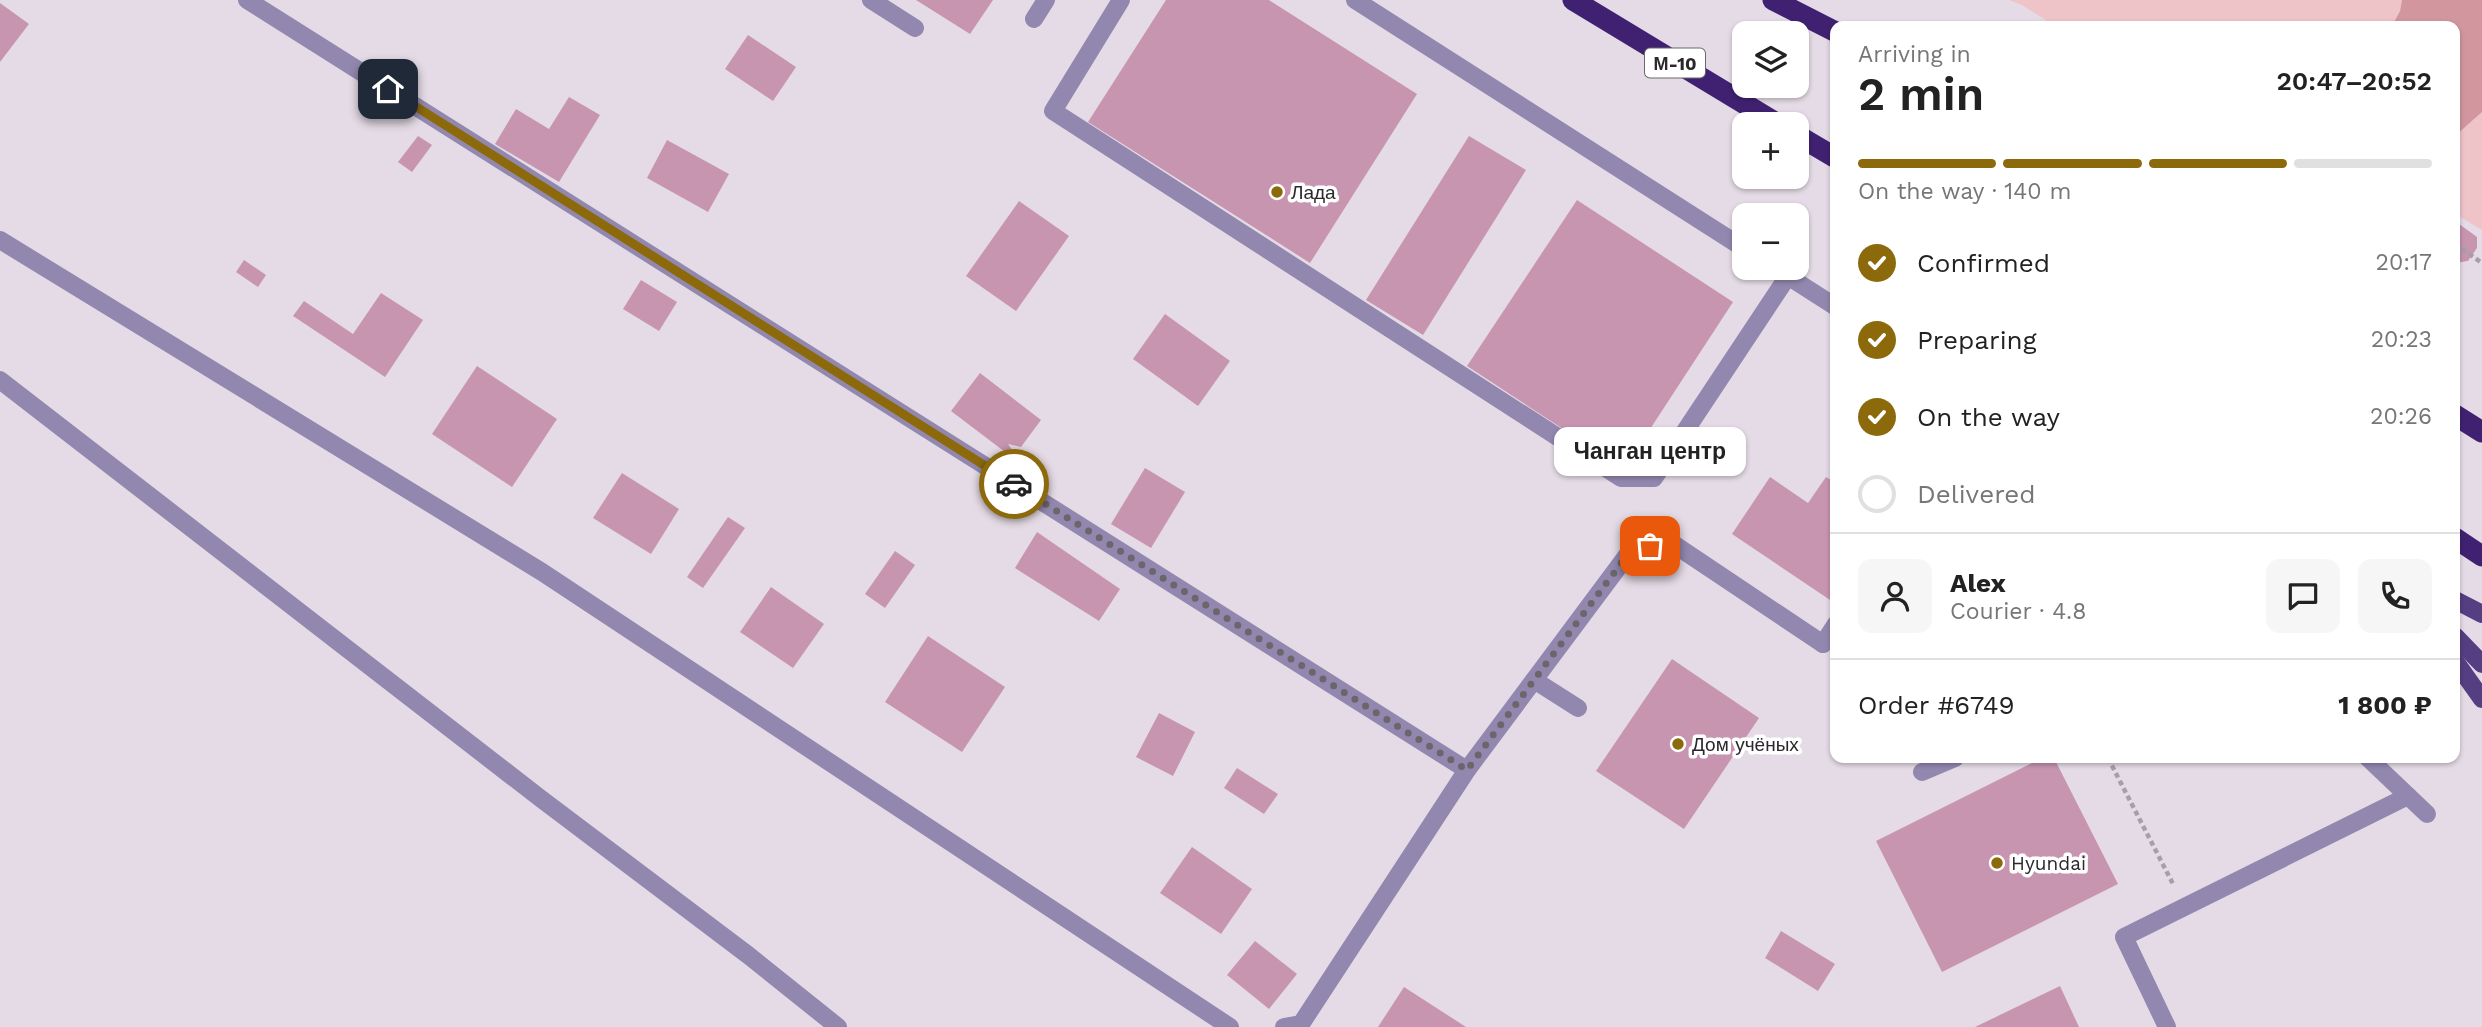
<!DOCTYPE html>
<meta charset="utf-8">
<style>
body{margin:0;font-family:"Work Sans",sans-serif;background:#f6f6f6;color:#222;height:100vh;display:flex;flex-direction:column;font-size:26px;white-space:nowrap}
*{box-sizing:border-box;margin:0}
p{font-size:23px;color:#767676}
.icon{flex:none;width:38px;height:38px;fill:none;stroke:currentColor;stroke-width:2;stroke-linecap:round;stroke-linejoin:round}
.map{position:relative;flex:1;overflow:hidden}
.drawer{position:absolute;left:1830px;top:21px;width:630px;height:742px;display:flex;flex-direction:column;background:#fff;border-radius:14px;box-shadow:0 2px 5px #0004}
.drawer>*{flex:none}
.fabs{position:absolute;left:1732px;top:21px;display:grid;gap:14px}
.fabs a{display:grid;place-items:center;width:77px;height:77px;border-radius:14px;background:#fff;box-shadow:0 2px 5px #0004;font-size:35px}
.pin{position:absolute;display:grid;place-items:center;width:60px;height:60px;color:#fff;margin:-30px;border-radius:14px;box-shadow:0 4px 10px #0006}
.courier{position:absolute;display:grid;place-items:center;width:70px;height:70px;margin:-35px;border:5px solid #8c6a0b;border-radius:50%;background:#fff;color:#222;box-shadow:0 2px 9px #0007}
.bubble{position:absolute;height:49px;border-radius:14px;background:#fff;box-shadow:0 2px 5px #0004;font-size:23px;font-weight:600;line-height:49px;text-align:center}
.headline em{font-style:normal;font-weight:600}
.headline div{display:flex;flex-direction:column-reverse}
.headline{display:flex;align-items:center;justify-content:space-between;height:119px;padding:0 28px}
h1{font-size:46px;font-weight:600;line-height:52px}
.bar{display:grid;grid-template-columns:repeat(4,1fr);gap:10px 7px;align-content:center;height:84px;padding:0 28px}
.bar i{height:9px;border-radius:5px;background:#e0e0e0}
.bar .on{background:#8c6a0b}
.bar p{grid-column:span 4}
.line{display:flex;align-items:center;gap:18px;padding:0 28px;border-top:2px solid #e0e0e0}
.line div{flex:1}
.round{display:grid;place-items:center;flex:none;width:74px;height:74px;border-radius:14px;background:#f6f6f6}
ol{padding:0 28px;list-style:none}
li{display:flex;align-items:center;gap:21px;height:77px}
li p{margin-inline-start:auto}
li .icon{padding:7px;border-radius:50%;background:#8c6a0b;color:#fff;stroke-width:4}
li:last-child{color:#767676}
li i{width:38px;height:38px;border:4px solid #e0e0e0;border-radius:50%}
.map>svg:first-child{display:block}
</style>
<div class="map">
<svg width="2482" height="1027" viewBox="0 0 2482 1027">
<rect width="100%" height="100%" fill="#e5dbe6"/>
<g fill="#efc4c9">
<path d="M2009,0H2402L2400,11L2392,26H2055L2022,5Z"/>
<path d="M2482,112V230L2455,214V135Z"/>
</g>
<path fill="#d2979e" d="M2402,0H2482V112L2456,135L2455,26H2392L2400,11Z"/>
<g fill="#c895b0">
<path d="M916,0H993L970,34Z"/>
<path d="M1166,0H1269L1417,94L1310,263L1088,122Z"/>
<path d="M0,3L29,24L0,62Z"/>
<path d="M748,35L796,67L773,101L725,69Z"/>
<path d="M569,97L600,115L559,182L495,144L516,109L549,129Z"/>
<path d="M418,136L432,145L412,172L398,162Z"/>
<path d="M1469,136L1526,170L1423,335L1366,300Z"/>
<path d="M667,140L729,174L708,212L647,178Z"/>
<path d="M1577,200L1733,302L1624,469L1467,366Z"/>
<path d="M1019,201L1069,236L1016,311L966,276Z"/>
<path d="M2455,221L2477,237V248L2468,261L2455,263Z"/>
<path d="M244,260L266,275L258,287L236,272Z"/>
<path d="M641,280L677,302L659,331L623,309Z"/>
<path d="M381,293L423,320L385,377L293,316L304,301L353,334Z"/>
<path d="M1165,314L1230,361L1198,406L1133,359Z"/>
<path d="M477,366L557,419L512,487L432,434Z"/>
<path d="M980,373L1041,420L1021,447L1008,444L1013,451L1009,455L951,411Z"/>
<path d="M1145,468L1185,492L1151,548L1111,524Z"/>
<path d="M622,473L679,509L651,554L593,518Z"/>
<path d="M1770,477L1808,503L1826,477L1836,483V604L1732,534Z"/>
<path d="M728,517L745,528L703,588L687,577Z"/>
<path d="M1037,532L1120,589L1099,621L1015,568Z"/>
<path d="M895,551L915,565L885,608L865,594Z"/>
<path d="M771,587L824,624L793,668L740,632Z"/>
<path d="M928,636L1005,687L962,752L885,702Z"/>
<path d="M1672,659L1759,718L1684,829L1596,771Z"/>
<path d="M1159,713L1195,732L1173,776L1136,757Z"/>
<path d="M2042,758H2054L2118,884L1942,972L1876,841Z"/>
<path d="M1237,768L1278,794L1264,814L1224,788Z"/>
<path d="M1192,847L1252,889L1221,934L1160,893Z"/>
<path d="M1781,931L1835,964L1818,991L1765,958Z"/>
<path d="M1255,941L1297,974L1269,1009L1227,975Z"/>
<path d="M2060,986L2079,1027H1975Z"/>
<path d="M1404,987L1466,1027H1378Z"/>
</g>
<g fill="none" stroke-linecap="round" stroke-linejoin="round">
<g stroke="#a79fa8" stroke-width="4.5" stroke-dasharray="5 3.5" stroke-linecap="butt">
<path d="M2455,244L2482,263"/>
<path d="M2108,758L2173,884"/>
</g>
<g stroke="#9288af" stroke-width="18">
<path d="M1121,0L1053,111L1621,478H1654L1788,276"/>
<path d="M1355,0L1745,249"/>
<path d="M1034,19L1046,0"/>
<path d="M1775,268L1836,307"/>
<path d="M1823,644L1836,624"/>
<path d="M1534,680L1578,708"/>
<path d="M2368,758L2427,814"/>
<path d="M1922,772L1955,758"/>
<path d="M2167,1027L2124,937L2408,796"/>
</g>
<g stroke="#9288af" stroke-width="18">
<path d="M247,0L1467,770"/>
<path d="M871,0L915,28"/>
<path d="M0,240L542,572L1230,1027"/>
<path d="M0,380L540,798L748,955L838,1027"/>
<path d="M1284,1027L1301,1024L1467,770L1631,550L1669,541L1823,644"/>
</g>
<g stroke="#553e82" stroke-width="18">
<path d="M2455,600L2482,614"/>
<path d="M2455,636L2482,664"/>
<path d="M2455,661L2482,699"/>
</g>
<g stroke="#402171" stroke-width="21">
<path d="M1573,0L1778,124"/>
<path d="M1773,0L1836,32"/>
<path d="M1797,135L1836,158"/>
<path d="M2455,415L2482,432"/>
<path d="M2455,538L2482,556"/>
</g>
</g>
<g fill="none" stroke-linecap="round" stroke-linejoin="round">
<path stroke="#6c666c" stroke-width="7" stroke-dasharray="0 12.6" d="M1014,484L1467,770L1631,550L1650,546"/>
<path stroke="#8c6a0b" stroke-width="9" d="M388,89L1014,484"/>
</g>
<g fill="#8c6a0b" stroke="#fff" stroke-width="2.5">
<circle cx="1277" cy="192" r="7"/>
<circle cx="1678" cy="744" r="7"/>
<circle cx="1997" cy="863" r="7"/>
</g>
<g text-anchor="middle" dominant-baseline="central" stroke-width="7" stroke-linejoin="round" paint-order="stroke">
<rect fill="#fff" stroke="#6b686b" stroke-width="2" x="1645" y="48.5" width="60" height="29" rx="5"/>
<g font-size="18" font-weight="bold" fill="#2b272b">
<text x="1675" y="63">М-10</text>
</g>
<g font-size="19" fill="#2b272b" stroke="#fff" text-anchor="start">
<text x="1291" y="192">Лада</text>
<text x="1692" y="744">Дом учёных</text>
<text x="2011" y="863">Hyundai</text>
</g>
</g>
</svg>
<div class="fabs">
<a><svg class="icon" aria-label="layers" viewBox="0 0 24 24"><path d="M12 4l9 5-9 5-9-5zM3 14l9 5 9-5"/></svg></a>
<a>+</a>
<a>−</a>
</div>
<div class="pin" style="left:1650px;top:546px;background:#ea580c"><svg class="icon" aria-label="bag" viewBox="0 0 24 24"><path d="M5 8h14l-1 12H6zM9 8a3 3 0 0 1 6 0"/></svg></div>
<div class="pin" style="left:388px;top:89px;background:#1f2937"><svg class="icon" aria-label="home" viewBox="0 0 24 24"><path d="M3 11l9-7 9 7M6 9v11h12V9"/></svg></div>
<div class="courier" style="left:1014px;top:484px"><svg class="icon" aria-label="car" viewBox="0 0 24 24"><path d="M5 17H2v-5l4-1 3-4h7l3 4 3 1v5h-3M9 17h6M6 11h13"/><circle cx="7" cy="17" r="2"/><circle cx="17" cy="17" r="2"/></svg></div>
<div class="bubble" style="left:1554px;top:427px;width:192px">Чанган центр</div>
<section class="drawer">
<div class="headline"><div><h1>2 min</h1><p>Arriving in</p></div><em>20:47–20:52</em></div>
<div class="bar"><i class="on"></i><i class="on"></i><i class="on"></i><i></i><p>On the way · 140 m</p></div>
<ol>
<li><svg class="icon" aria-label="check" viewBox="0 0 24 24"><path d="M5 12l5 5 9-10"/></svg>Confirmed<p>20:17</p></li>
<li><svg class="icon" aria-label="check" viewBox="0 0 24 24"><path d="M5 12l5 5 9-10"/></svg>Preparing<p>20:23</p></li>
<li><svg class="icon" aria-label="check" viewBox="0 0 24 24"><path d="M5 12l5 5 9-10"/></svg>On the way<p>20:26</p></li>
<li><i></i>Delivered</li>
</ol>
<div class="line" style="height:126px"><a class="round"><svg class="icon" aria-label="person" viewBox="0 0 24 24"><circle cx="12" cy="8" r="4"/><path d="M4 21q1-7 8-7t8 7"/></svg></a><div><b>Alex</b><p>Courier · 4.8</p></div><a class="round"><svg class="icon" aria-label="chat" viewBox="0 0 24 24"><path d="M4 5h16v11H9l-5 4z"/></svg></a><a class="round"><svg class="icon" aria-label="phone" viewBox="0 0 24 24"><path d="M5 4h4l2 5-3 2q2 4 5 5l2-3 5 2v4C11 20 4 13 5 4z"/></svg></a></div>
<div class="line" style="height:91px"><div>Order #6749</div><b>1 800 ₽</b></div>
</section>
</div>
